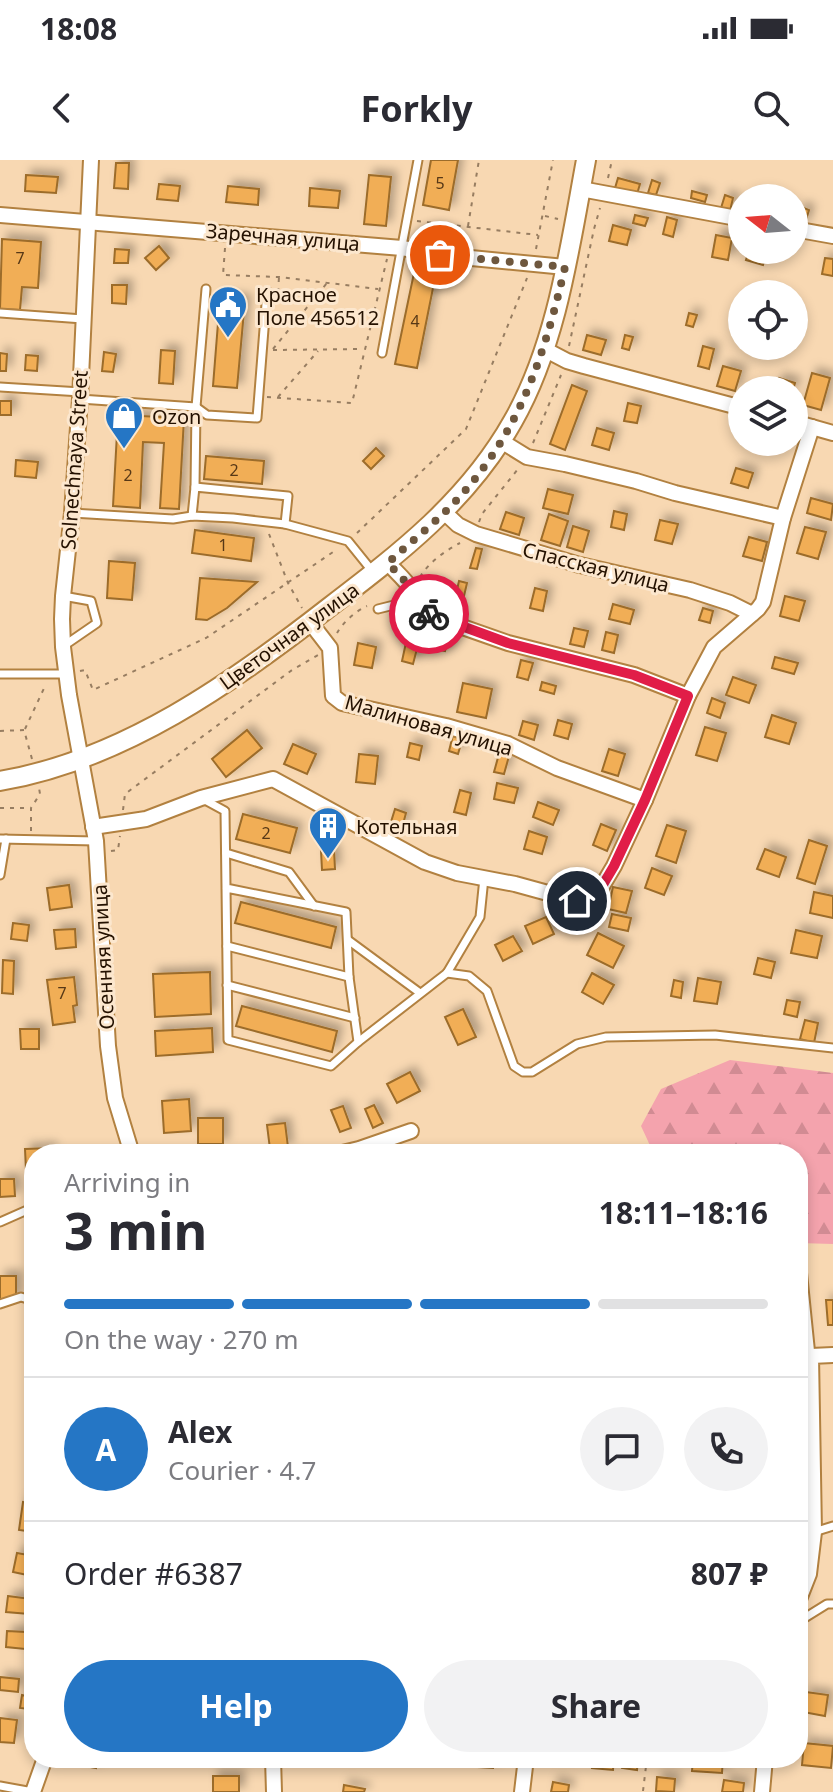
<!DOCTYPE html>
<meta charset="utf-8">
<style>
body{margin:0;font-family:"Noto Sans",sans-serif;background:#f2f2f3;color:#2b2b33;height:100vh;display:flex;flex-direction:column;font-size:30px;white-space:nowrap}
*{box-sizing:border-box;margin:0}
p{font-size:26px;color:#7c7c81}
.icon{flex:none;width:44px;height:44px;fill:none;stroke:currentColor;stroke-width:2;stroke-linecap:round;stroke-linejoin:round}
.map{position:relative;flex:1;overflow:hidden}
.sheet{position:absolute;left:24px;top:984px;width:784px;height:624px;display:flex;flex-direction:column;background:#fff;border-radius:32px;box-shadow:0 4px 12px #0003}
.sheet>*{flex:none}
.needle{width:52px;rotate:287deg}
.fabs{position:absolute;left:728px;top:24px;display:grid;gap:16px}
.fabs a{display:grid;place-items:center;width:80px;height:80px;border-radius:50%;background:#fff;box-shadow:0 4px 12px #0003;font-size:40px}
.pin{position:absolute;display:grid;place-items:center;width:68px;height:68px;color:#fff;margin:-34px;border:4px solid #fff;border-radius:50%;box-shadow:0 2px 8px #0007}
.courier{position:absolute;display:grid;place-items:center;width:80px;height:80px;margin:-40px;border:6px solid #e11d48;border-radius:50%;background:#fff;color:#222;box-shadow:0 2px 10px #0007}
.overview em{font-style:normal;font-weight:700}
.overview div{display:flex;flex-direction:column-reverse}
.overview{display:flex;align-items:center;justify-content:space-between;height:136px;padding:0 40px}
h1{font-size:52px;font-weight:700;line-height:60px}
.bar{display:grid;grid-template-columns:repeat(4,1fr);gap:12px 8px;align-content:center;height:96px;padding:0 40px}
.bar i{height:10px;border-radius:6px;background:#e1e1e2}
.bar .current{background:#2576c5}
.bar p{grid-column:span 4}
.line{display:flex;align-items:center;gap:20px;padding:0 40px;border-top:2px solid #e1e1e2}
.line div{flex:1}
.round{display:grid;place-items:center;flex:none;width:84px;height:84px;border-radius:42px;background:#f2f2f3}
.button{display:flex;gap:16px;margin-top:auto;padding:16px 40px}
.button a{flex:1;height:92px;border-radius:48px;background:#2576c5;color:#fff;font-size:32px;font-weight:700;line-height:92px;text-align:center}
.button a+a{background:#f2f2f3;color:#2b2b33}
.status{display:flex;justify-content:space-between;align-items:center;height:56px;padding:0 40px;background:#fff;direction:ltr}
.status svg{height:22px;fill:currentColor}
header{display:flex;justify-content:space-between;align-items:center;height:104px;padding:0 40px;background:#fff;font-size:36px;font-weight:700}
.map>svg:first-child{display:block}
</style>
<div class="status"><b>18:08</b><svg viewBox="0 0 49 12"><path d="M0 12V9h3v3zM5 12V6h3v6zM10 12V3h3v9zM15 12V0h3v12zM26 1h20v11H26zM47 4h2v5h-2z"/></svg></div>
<header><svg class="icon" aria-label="back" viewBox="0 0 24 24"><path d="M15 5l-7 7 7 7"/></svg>Forkly<svg class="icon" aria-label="search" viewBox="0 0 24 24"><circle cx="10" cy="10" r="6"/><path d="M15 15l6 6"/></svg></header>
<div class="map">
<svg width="833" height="1632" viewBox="0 0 833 1632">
<defs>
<pattern id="forest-firs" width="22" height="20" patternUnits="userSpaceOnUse" patternTransform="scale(2)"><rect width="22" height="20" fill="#f4a3ad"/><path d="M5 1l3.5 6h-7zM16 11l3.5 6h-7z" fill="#d18b93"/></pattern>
<filter id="shadow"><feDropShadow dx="5.5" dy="-5.5" stdDeviation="4" flood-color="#0004"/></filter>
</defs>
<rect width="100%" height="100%" fill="#f8d8b2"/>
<path fill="url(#forest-firs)" d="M730,900L833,913V1084L798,1083V994H654L641,966L661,929Z"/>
<g fill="#f1ae57" stroke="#9c6c2a" stroke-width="2" filter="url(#shadow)">
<path d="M431,0H458L449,50L423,45Z"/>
<path d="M116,3H129L128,29L114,28Z"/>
<path d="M26,15L58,17L56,33L25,31Z"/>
<path d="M369,15L391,17L386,66L364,64Z"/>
<path d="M618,18L640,24L637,34L615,28Z"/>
<path d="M652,20L660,23L656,35L648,33Z"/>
<path d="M159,24L180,26L178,41L157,39Z"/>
<path d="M228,26L259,29L258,45L226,42Z"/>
<path d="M310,28L340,31L338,48L309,46Z"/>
<path d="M692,31L707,35L705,42L691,38Z"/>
<path d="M725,35L733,38L730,51L721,48Z"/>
<path d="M801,47L809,50L805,63L798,61Z"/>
<path d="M635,55L648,58L645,66L633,63Z"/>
<path d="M667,57L677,60L673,77L663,74Z"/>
<path d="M613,65L631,70L627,85L609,81Z"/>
<path d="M716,75L732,78L728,100L712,97Z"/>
<path d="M2,79L41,82L38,128L22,127L20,150L0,149Z"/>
<path d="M159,86L169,98L156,110L145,98Z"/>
<path d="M115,89L129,90L128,103H114Z"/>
<path d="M749,90H767L763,105L746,100Z"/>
<path d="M825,98L833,99V116L822,114Z"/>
<path d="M414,113L435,118L417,208L395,204Z"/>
<path d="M112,125H127L126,144L112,143Z"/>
<path d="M220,138L245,140L237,228L213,226Z"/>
<path d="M689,153L697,155L693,167L686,165Z"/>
<path d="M587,175L606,180L601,195L583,190Z"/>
<path d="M625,175L633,177L629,190L622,188Z"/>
<path d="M703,186L714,189L709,209L698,206Z"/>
<path d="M161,190L175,191L173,224L159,223Z"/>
<path d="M104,192L116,194L113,212L102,211Z"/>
<path d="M0,193L7,194L6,211H0Z"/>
<path d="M26,195L38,196L37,211L25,210Z"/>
<path d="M723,206L741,211L735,231L717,226Z"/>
<path d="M812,213L830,218L821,250L803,245Z"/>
<path d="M779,218L795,223L793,230H775Z"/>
<path d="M572,225L587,231L565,290L550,284Z"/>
<rect x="0" y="241" width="11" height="14"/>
<path d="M628,243L641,246L637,263L624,261Z"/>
<path d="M118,255L184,258L179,349L160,348L164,283L143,282L140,348L113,346Z"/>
<path d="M597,268L614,273L609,290L592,285Z"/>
<path d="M376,288L384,296L371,309L363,301Z"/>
<path d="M206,296L264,301L262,324L204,319Z"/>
<path d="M16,300L38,302L36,318L15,316Z"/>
<path d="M736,308L753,313L748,328L731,323Z"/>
<path d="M548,329L573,335L568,354L543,348Z"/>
<path d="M811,338L833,344L831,360L807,353Z"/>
<path d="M614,351L627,354L624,370L611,367Z"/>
<path d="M506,352L524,358L519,375L500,369Z"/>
<path d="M549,354L568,361L560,386L541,380Z"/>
<path d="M660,360L678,364L672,384L655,380Z"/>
<path d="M573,366L589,371L583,392L567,387Z"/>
<path d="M805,367L826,372L818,399L797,393Z"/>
<path d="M195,370L254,378L251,401L192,393Z"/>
<path d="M749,377L767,382L762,401L743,396Z"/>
<path d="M476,388L482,389L477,409L470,408Z"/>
<path d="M109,401L135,403L132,440L107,438Z"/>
<path d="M200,418L257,422L227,448L207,460L196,459Z"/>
<path d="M459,421L467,423L464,436L456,434Z"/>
<path d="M535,428L547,431L543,451L530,448Z"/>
<path d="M785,436L805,441L799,461L780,456Z"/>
<path d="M613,444L634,450L630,464L609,459Z"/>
<path d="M703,448L713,451L710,463L699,460Z"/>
<path d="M574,468L588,471L584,487L570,484Z"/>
<path d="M606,472L618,475L614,493L602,490Z"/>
<path d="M407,478L419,481L413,504L402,501Z"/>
<path d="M434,479L447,483L445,491L431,488Z"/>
<path d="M358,483L376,487L372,508L354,505Z"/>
<path d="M775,497L798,503L794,514L772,508Z"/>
<path d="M521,500L533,503L528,520L517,517Z"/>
<path d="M733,517L756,525L749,543L726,535Z"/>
<path d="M542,522L556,526L554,534L540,530Z"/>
<path d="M463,523L492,529L486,558L457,552Z"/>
<path d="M712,538L725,543L720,558L707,553Z"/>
<path d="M772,555L796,563L789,584L765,577Z"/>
<path d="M558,560L572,564L568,579L554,575Z"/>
<path d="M523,561L538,565L534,580L519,575Z"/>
<path d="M705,567L726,573L717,601L696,595Z"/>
<path d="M247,570L262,588L226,617L212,599Z"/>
<path d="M453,575L463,577L458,594L449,591Z"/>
<path d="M410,583L422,586L419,600L407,597Z"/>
<path d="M293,584L316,594L307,614L284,604Z"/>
<path d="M609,589L625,594L618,616L602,611Z"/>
<path d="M359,594L378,596L375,624L356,622Z"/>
<path d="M499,594L509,596L504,614L494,612Z"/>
<path d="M497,623L518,628L514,643L494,639Z"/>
<path d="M460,630L471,633L466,655L454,652Z"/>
<path d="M538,642L559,650L553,665L533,657Z"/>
<path d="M395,649L406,653L402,668L390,665Z"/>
<path d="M243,654L297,668L290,693L236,679Z"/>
<path d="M601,664L616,670L607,691L593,685Z"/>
<path d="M667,665L686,671L676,703L656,696Z"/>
<path d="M529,671L547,677L542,694L524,689Z"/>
<path d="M809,680L827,686L815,724L797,718Z"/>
<path d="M765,689L786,697L779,717L757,709Z"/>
<path d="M334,690L335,709L322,710L321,691Z"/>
<path d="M652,708L672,716L664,735L645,728Z"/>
<path d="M69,725L72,747L50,750L47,728Z"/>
<path d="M613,727L632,731L626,753L608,749Z"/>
<path d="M814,732L833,736V758L810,753Z"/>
<path d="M241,742L336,767L331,788L235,763Z"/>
<path d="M612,754L631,758L628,771L609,767Z"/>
<path d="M546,757L554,774L533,784L525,766Z"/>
<path d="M13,763L29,765L27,781L11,779Z"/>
<path d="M75,769L76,787L56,789L54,770Z"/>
<path d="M796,770L822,776L817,798L791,793Z"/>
<path d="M598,773L624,786L613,808L587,795Z"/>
<path d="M513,776L522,791L503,801L495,785Z"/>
<path d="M758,798L775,802L771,818L754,814Z"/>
<path d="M3,800L14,801L13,834L2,833Z"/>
<path d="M210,812L211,854L155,857L153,814Z"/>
<path d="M592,813L614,825L603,844L582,832Z"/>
<path d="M74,817L77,845L73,846L75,862L53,865L47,820Z"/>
<path d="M698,818L721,822L717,844L694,841Z"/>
<path d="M674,820L683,822L681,838L671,836Z"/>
<path d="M787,840L800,842L797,857L784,854Z"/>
<path d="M242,846L337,871L332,892L236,866Z"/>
<path d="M463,849L476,877L458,885L445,857Z"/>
<path d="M805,860L818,863L814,883L800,879Z"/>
<path d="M212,868L213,892L156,896L155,871Z"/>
<path d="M20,869H39V889H21Z"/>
<path d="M410,912L420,931L397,943L387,924Z"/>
<path d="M189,939L191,971L164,973L162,941Z"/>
<path d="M374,945L383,963L373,968L365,949Z"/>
<path d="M343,946L351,968L340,972L331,950Z"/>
<rect x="198" y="958" width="25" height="26"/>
<path d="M285,963L288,987L270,989L267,965Z"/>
<path d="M51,988V994H34V1010H26L25,989Z"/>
<path d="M0,1019H14L15,1036L0,1037Z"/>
<rect x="0" y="1116" width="16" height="24"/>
<path d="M826,1140H833V1165H828Z"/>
<path d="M23,1342L34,1344V1372L19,1370Z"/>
<path d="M17,1393L34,1396L32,1416L13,1412Z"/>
<path d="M8,1436L31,1439L29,1454L6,1452Z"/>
<path d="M7,1471L26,1472L25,1489L6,1487Z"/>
<path d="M0,1517L19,1519L18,1532L0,1530Z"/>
<path d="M806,1532L828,1535L825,1556L803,1552Z"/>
<path d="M22,1535L30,1537L28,1549L20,1548Z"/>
<path d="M0,1558L17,1560L14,1583L0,1582Z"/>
<path d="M804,1583L833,1586L831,1608L802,1605Z"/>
<path d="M80,1598H97L96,1608L79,1605Z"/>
<path d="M478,1598H493V1608L478,1607Z"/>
<path d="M593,1598H614L613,1610L592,1608Z"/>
<path d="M623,1598L638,1599L637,1610L622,1608Z"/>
<path d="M693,1598H723L722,1613L692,1611Z"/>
<rect x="213" y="1616" width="26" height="16"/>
<path d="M657,1617L675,1619L674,1632L656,1631Z"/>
<path d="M724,1620L744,1623L743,1632H722Z"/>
<path d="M553,1622L569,1625L568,1632H551Z"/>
<path d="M344,1625L365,1629L364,1632H343Z"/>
</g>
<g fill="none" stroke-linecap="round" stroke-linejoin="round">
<g stroke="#b28140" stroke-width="11">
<g id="lane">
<path d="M0,153L83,159"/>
<path d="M382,193L418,0"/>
<path d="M0,227L81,232"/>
<path d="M80,239L196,247L206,129"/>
<path d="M196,247L207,255L257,258L267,131"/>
<path d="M195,327L196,247"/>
<path d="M72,353L173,359L192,356L233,358L285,364L348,381L373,412"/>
<path d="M192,356L195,327L288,336L285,364"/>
<path d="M63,436L91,441L97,463L65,485"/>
<path d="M378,449L414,440"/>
<path d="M0,514H67"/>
<path d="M203,639L225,651L228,880L331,906L358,882L349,817L346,752L226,728"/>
<path d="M0,679L96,681"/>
<path d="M226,693L289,712L314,746"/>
<path d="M0,715L6,679"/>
<path d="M348,780L420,833"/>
<path d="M227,786L349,817"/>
<path d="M447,813L469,816L487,831L514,906L523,912H532L577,884L606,877L715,875L833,888"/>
<path d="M227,825L355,858"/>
<path d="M358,882L447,813L480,757L484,718"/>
<path d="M0,1062L34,1047"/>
<path d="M802,1108L811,1196"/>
<path d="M0,1144L21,1137L34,1141"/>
<path d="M814,1372L833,1366"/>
<path d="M798,1462L827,1444H833"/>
<path d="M0,1626L33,1632"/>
</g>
</g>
<g stroke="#b28140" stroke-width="18">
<g id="street">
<path d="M91,0L80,239L72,353L63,436L62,459L63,487L69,535L96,681L108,886L115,938L132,994"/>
<path d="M581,29L742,59"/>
<path d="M0,55L402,88L440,95L565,107"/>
<path d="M794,69L833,76"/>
<path d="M544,189L567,201L584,206L742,248"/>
<path d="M794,262L833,273"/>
<path d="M501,281L527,297L565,304L636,321L675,333L783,358"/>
<path d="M444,352L458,365L476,374L580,405L690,430L730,443L752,454"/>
<path d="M388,403C395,411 406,420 411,429C419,444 416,446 431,456L508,483L634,515L688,536"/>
<path d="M310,462L330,488L333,536L342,543L446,566L508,584L557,608L645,640"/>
<path d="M93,667L146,659L201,638L273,619L425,702L457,713L515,724L577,741H588L598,733L614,706L645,640L688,536L714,487L758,449L763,442L783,358L812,267"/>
<path d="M338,994L359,989L411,971"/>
<path d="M798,1442L809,1414L814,1372L811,1196L833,1195"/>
<path d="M273,1598L274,1632"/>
<path d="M33,1632L45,1598"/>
<path d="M522,1632L526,1598"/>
<path d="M762,1632L765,1598"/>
</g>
</g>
<g stroke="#b28140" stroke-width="22">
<path id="secondary" d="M0,621C123,600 232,523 328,448C400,393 468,341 513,261C557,184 570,86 586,0"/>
</g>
<g stroke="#977d61" stroke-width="2" stroke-dasharray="4 6" stroke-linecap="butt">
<path d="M608,18L612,0"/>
<path d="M545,56L558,59"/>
<path d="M417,61L538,75"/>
<path d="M468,66L479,0"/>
<path d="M225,88L223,115L279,117L378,129"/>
<path d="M536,89L553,0"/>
<path d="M278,132L279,117"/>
<path d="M569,186L594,69L600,48"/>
<path d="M273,189L327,123"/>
<path d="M273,190L362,189"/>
<path d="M267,237L352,243L387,99"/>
<path d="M278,237L318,191"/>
<path d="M533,283L561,215"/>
<path d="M479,362L482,354L518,309"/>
<path d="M357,373L466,269L527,118"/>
<path d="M269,374L288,423L302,448"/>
<path d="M420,417C429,402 445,391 460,383"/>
<path d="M337,473C343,462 356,451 367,446"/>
<path d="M80,511L85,510L93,530L206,478L336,390"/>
<path d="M25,569L46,524"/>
<path d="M0,571L24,570L32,599"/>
<path d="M0,648H29"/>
<path d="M123,650L125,634L292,510L318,495"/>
<path d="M31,671V648L40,634L39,628"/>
<path d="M111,691L118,690L120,676"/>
<path d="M643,1631L647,1598"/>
</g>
<use href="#lane" stroke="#fff" stroke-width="7"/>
<use href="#street" stroke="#fff" stroke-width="14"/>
<use href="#secondary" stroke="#fff" stroke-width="18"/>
</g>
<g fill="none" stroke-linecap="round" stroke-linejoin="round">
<path stroke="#6e573e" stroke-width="8" stroke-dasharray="0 14.4" d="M429,454C414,444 418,441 410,428C404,419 395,411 388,403C406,386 426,370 444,353C516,283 543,202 565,107L440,95"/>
<path stroke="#e11d48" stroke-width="10" d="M429,454L508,483L634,515L688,536L645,640L614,706L598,733L588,741H577"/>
</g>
<defs>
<g id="civic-pin" transform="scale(2)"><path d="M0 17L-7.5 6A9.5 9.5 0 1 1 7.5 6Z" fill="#2576c5" stroke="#fce7ce"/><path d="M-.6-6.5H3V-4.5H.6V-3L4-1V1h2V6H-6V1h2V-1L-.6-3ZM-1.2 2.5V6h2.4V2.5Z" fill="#fff"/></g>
<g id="shop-pin" transform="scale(2)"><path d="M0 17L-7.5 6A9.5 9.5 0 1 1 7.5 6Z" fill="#2576c5" stroke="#fce7ce"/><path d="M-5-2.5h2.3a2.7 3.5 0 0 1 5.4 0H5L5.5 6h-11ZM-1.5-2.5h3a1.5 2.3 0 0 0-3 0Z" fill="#fff"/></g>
<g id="building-pin" transform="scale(2)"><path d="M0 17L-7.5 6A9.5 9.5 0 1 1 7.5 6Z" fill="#2576c5" stroke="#fce7ce"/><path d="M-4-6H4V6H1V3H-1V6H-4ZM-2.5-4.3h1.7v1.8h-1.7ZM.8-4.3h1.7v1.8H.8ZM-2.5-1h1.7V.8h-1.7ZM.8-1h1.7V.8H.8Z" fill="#fff"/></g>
</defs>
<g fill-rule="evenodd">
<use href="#civic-pin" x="228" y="145"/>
<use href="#shop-pin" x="124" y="256"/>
<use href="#building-pin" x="328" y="666"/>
</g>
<g text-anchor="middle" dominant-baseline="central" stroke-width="6" stroke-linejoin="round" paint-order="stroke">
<g font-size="16" fill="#573816">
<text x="440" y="23">5</text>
<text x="20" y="98">7</text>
<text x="415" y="161">4</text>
<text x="234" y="310">2</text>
<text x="128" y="315">2</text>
<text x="223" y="385">1</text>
<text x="266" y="673">2</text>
<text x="62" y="833">7</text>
</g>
<g font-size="20" fill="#241100" stroke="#fce7ce">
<text transform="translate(283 77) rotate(5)">Заречная улица</text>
<text transform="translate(74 300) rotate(-86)">Solnechnaya Street</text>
<text transform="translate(596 407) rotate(14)">Спасская улица</text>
<text transform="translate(289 476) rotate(-36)">Цветочная улица</text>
<text transform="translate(429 565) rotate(16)">Малиновая улица</text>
<text transform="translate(103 797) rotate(-93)">Осенняя улица</text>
</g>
<g font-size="20" fill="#241100" stroke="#fce7ce" text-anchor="start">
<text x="256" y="134">Красное<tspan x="256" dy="23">Поле 456512</tspan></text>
<text x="152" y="256">Ozon</text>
<text x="356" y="666">Котельная</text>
</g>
</g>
</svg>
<div class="fabs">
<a><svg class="needle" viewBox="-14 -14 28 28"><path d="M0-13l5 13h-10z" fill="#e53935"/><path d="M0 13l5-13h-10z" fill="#7c7c81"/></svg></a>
<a><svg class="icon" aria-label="locate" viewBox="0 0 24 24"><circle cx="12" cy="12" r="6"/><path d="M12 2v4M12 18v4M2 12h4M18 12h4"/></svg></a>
<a><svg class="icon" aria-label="layers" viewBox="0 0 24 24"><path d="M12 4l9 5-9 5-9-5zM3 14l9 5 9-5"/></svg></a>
</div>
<div class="pin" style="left:440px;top:95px;background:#ea580c"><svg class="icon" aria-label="bag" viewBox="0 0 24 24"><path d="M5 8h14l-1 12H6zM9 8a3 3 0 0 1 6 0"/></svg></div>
<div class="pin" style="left:577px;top:741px;background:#1f2937"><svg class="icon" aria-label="home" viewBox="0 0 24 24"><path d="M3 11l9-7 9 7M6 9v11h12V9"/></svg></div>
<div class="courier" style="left:429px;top:454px"><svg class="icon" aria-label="bike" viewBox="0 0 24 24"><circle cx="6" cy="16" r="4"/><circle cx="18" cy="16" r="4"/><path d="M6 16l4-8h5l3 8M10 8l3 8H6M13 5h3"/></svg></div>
<section class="sheet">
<div class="overview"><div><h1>3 min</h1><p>Arriving in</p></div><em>18:11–18:16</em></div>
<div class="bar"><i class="current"></i><i class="current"></i><i class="current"></i><i></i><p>On the way · 270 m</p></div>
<div class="line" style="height:144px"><b class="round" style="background:#2576c5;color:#fff">A</b><div><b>Alex</b><p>Courier · 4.7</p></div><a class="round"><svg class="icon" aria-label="chat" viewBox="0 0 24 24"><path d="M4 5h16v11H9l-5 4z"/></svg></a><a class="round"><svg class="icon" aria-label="phone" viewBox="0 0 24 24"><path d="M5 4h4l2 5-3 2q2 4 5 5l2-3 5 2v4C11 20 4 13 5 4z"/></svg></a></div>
<div class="line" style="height:104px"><div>Order #6387</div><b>807 ₽</b></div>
<div class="button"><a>Help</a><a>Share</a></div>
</section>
</div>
